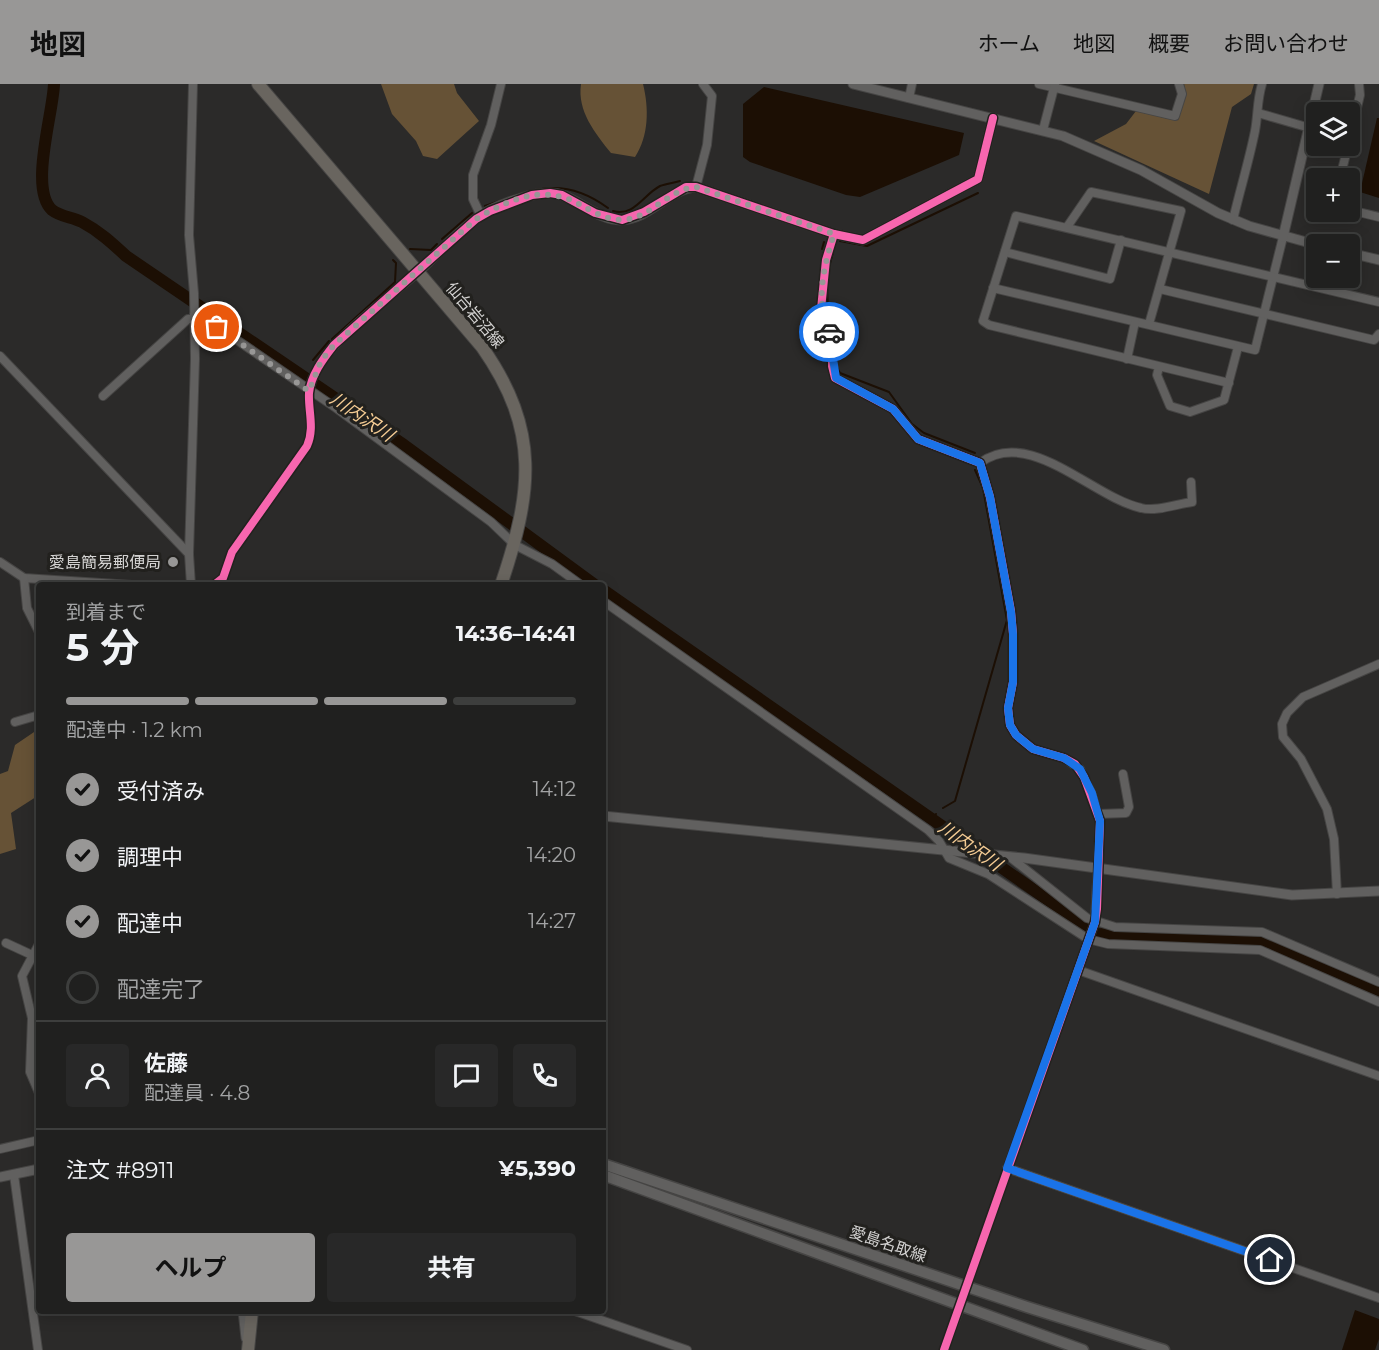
<!DOCTYPE html>
<html lang="ja">
<meta charset="utf-8">
<style>
body{margin:0;font-family:Montserrat,"Noto Sans JP",sans-serif;background:#282828;color:#f1f3f6;height:100vh;display:flex;flex-direction:column;font-size:22px;white-space:nowrap}
*{box-sizing:border-box;margin:0}
p{font-size:20px;color:#a2a3a4}
.icon{flex:none;width:33px;height:33px;fill:none;stroke:currentColor;stroke-width:2;stroke-linecap:round;stroke-linejoin:round}
.map{position:relative;flex:1;overflow:hidden}
.side{position:absolute;left:36px;top:498px;width:570px;height:732px;display:flex;flex-direction:column;background:#20201f;border-radius:6px;box-shadow:0 3px 15px #0003,0 0 0 2px #3d3e3d}
.side>*{flex:none}
.tools{position:absolute;left:1306px;top:18px;display:grid;gap:12px}
.tools a{display:grid;place-items:center;width:54px;height:54px;border-radius:6px;background:#20201f;box-shadow:0 3px 15px #0003,0 0 0 2px #3d3e3d;font-size:30px}
.pin{position:absolute;display:grid;place-items:center;width:51px;height:51px;color:#fff;margin:-26px;border:3px solid #fff;border-radius:50%;box-shadow:0 2px 6px #0007}
.courier{position:absolute;display:grid;place-items:center;width:60px;height:60px;margin:-30px;border:4px solid #1a73e8;border-radius:50%;background:#fff;color:#222;box-shadow:0 2px 8px #0007}
.summary em{font-style:normal;font-weight:700}
.summary div{display:flex;flex-direction:column-reverse}
.summary{display:flex;align-items:center;justify-content:space-between;height:102px;padding:0 30px}
h1{font-size:39px;font-weight:700;line-height:45px}
.bar{display:grid;grid-template-columns:repeat(4,1fr);gap:9px 6px;align-content:center;height:72px;padding:0 30px}
.bar i{height:8px;border-radius:4px;background:#3d3e3d}
.bar .selected{background:#989796}
.bar p{grid-column:span 4}
.line{display:flex;align-items:center;gap:15px;padding:0 30px;border-top:2px solid #3d3e3d}
.line div{flex:1}
.round{display:grid;place-items:center;flex:none;width:63px;height:63px;border-radius:6px;background:#282828}
ol{padding:0 30px;list-style:none}
li{display:flex;align-items:center;gap:18px;height:66px}
li p{margin-inline-start:auto}
li .icon{padding:6px;border-radius:50%;background:#989796;color:#111;stroke-width:4}
li:last-child{color:#a2a3a4}
li i{width:33px;height:33px;border:3px solid #3d3e3d;border-radius:50%}
.cta{display:flex;gap:12px;margin-top:auto;padding:12px 30px}
.cta a{flex:1;height:69px;border-radius:6px;background:#989796;color:#111;font-size:24px;font-weight:700;line-height:69px;text-align:center}
.cta a+a{background:#282828;color:#f1f3f6}
header{display:flex;align-items:center;gap:36px;box-sizing:border-box;height:84px;padding:0 30px;background:#989796;color:#111}
header strong{font-size:28px}
nav{display:flex;gap:33px;margin-inline-start:auto;font-size:21px}
.map>svg:first-child{display:block}
</style>
<header>
<strong>地図</strong>
<nav><a>ホーム</a><a>地図</a><a>概要</a><a>お問い合わせ</a></nav>
</header>
<div class="map">
<svg width="1379" height="1266" viewBox="0 0 1379 1266">
<rect width="100%" height="100%" fill="#2b2a29"/>
<g fill="#665236">
<path d="M381,0H454L457,9L479,37L437,75L423,72L416,57L392,30Z"/>
<path d="M581,0H643C649,24 649,52 635,73L611,69C595,49 577,27 581,0Z"/>
<path d="M1184,0H1254L1251,10L1232,23L1209,110L1094,57L1126,40L1136,27L1178,36L1186,11Z"/>
<path d="M37,646H39V711L11,729L16,765L0,770V690L8,687L15,661Z"/>
</g>
<g fill="#1c0f04">
<path d="M764,3L964,49L959,71L860,113L846,111L750,78L743,73V20Z"/>
<path d="M1377,34H1379V114L1360,108Z"/>
<path d="M1355,1226L1379,1235V1255L1375,1266H1342Z"/>
</g>
<g fill="none" stroke-linecap="round" stroke-linejoin="round">
<g stroke="#1c0f04" stroke-width="2">
<path d="M485,122C533,105 563,91 608,124"/>
<path d="M613,127C634,133 643,111 660,102C666,100 673,99 680,97"/>
<path d="M442,155L472,129"/>
<path d="M840,157L867,162L978,109"/>
<path d="M410,165L431,166L437,160"/>
<path d="M822,165L824,158"/>
<path d="M829,183L833,168"/>
<path d="M827,203L828,230L836,241V282L840,289L889,308L912,340L924,349L975,369"/>
<path d="M332,255L395,198L396,179L393,176"/>
<path d="M313,276L329,257"/>
<path d="M306,294L307,290"/>
<path d="M943,724L955,717L1007,536L983,404L975,386"/>
<path d="M930,735L936,730"/>
</g>
<g stroke="#1c0f04" stroke-width="12">
<path d="M54,0C53,30 29,105 52,126C61,133 72,133 82,138C99,147 112,159 126,172L404,361L595,501"/>
<path d="M603,506L1097,850L1270,859L1379,908"/>
</g>
<path stroke="#444342" stroke-width="8" stroke-dasharray="8 4" stroke-linecap="butt" d="M959,1224L968,1199"/>
<g stroke="#464544" stroke-width="10">
<g id="minor">
<path d="M1039,0L1175,32L1182,10L1179,0"/>
<path d="M909,14L912,0"/>
<path d="M1258,29L1317,46"/>
<path d="M1043,46L1055,0"/>
<path d="M1350,53L1360,11L1359,0"/>
<path d="M1340,94L1348,62"/>
<path d="M696,103L707,61L712,12L703,0"/>
<path d="M1350,126L1379,133"/>
<path d="M481,132L473,115V91L491,41L501,0"/>
<path d="M1233,136C1240,106 1249,77 1255,47C1258,31 1257,16 1262,0"/>
<path d="M1067,143L1091,108L1181,127L1149,240"/>
<path d="M834,150L826,176L821,225L832,257V282L835,294L893,325L918,355L980,379L990,413L1011,527L1013,550V598L1008,624L1010,641L1016,651L1033,665L1064,674L1080,685L1091,709L1100,737L1095,838L969,1196"/>
<path d="M1005,168L1110,195L1121,156"/>
<path d="M993,204L1255,266L1283,153"/>
<path d="M1160,205L1374,256L1379,250"/>
<path d="M194,231L228,250L336,324L491,438L515,461L552,480L581,501"/>
<path d="M0,272L189,470"/>
<path d="M1127,275L1135,238"/>
<path d="M1159,283L1157,291L1170,322L1190,328L1224,316L1238,263"/>
<path d="M1229,299L989,241L983,237L1016,132L1379,218"/>
<path d="M103,312L188,235H195"/>
<path d="M980,379C1029,342 1092,413 1141,424C1156,428 1177,420 1192,418L1191,398"/>
<path d="M0,478L24,494L132,501"/>
<path d="M24,494L27,524L39,548"/>
<path d="M191,501L189,470L195,275L194,209L189,151L193,0"/>
<path d="M214,501L223,494L232,468L307,362C315,343 307,325 309,307C316,263 386,217 418,188"/>
<path d="M603,517L928,746L939,757L949,774L988,790L1088,855L1108,860L1260,866L1379,918"/>
<path d="M15,638L39,631"/>
<path d="M1098,730L1126,729L1129,723L1123,690"/>
<path d="M1010,773L1087,834L1115,843L1262,848L1379,898"/>
<path d="M1337,810L1334,755L1327,725L1301,675L1283,653L1282,640L1287,629L1303,613L1379,580"/>
<path d="M6,859L32,871"/>
<path d="M39,860L22,892L32,934L30,988L39,1009"/>
<path d="M1078,886L1379,992"/>
<path d="M0,1065L39,1056"/>
<path d="M1007,1084L1379,1214"/>
<path d="M14,1091L38,1266"/>
<path d="M575,1227L687,1266"/>
<path d="M944,1266L959,1226"/>
</g>
</g>
<g stroke="#464544" stroke-width="11">
<g id="tertiary">
<path d="M853,0L1063,52L1141,86L1218,129L1249,142L1317,161"/>
<path d="M1283,153L1319,0"/>
<path d="M1350,169L1379,176"/>
<path d="M418,188C437,170 455,151 476,135C493,122 541,103 562,111C582,119 600,136 621,136C650,135 668,105 696,103L834,150L863,156L978,95L993,34"/>
<path d="M603,732L1024,774L1292,811L1379,807"/>
<path d="M0,1093L39,1085"/>
<path d="M243,1227L246,1254"/>
</g>
</g>
<g stroke="#464544" stroke-width="13">
<g id="secondary">
<path d="M603,1080L1027,1223L1164,1266"/>
<path d="M603,1091L1083,1266"/>
</g>
</g>
<g stroke="#464544" stroke-width="14">
<g id="primary">
<path d="M258,0L482,263C541,347 532,409 501,501"/>
<path d="M248,1266L252,1227"/>
</g>
</g>
<use href="#minor" stroke="#61605f" stroke-width="8"/>
<use href="#tertiary" stroke="#61605f" stroke-width="9"/>
<use href="#secondary" stroke="#61605f" stroke-width="10"/>
<use href="#primary" stroke="#69655f" stroke-width="12"/>
<g stroke="#22211e" stroke-width="11">
<g id="cycleway">
<path d="M834,150L826,176L821,225L832,257V282L835,294L893,325L918,355L980,379L990,413L1011,527L1013,550V598L1008,624L1010,641L1016,651L1033,665L1064,674L1075,680L1084,693L1100,737L1097,825L1095,838L944,1266"/>
<path d="M214,501L223,494L232,468L307,362C315,344 308,327 309,309C311,291 323,275 334,261L476,135L490,127L532,111L550,109L562,111L595,129L622,136L644,128L686,103H696L834,150L863,156L978,95L993,34"/>
</g>
</g>
<use href="#cycleway" stroke="#f766af" stroke-width="8"/>
</g>
<g fill="none" stroke-linecap="round" stroke-linejoin="round">
<path stroke="#989796" stroke-width="6" stroke-dasharray="0 10.8" d="M217,243L309,307L321,277L334,261L476,135C510,115 543,100 579,120C592,127 606,136 622,136C650,135 668,105 696,103L834,150C824,182 815,216 829,248"/>
<path stroke="#1a73e8" stroke-width="8" d="M829,248L836,294L893,325L918,355L980,379L990,413L1011,528L1013,550V598L1008,624L1010,641L1016,651L1033,665L1064,674L1080,685L1092,709L1100,737L1095,838L1007,1084L1270,1176"/>
</g>
<circle fill="#989796" stroke="#22211e" stroke-width="2" cx="173" cy="478" r="6"/>
<g text-anchor="middle" dominant-baseline="central" stroke-width="6" stroke-linejoin="round" paint-order="stroke">
<g font-size="16" fill="#d3d2d1" stroke="#22211e">
<text transform="translate(475 231) rotate(50)">仙台岩沼線</text>
<text transform="translate(888 1160) rotate(19)">愛島名取線</text>
</g>
<g font-size="16" fill="#d3d2d1" stroke="#22211e" text-anchor="end">
<text x="161" y="478">愛島簡易郵便局</text>
</g>
<g font-size="18" font-style="italic" fill="#f5cc94" stroke="#22211e">
<text transform="translate(362 333) rotate(34)">川内沢川</text>
<text transform="translate(970 762) rotate(35)">川内沢川</text>
</g>
</g>
</svg>
<div class="tools">
<a><svg class="icon" aria-label="layers" viewBox="0 0 24 24"><path d="M12 4l9 5-9 5-9-5zM3 14l9 5 9-5"/></svg></a>
<a>+</a>
<a>−</a>
</div>
<div class="pin" style="left:217px;top:243px;background:#ea580c"><svg class="icon" aria-label="bag" viewBox="0 0 24 24"><path d="M5 8h14l-1 12H6zM9 8a3 3 0 0 1 6 0"/></svg></div>
<div class="pin" style="left:1270px;top:1176px;background:#1f2937"><svg class="icon" aria-label="home" viewBox="0 0 24 24"><path d="M3 11l9-7 9 7M6 9v11h12V9"/></svg></div>
<div class="courier" style="left:829px;top:248px"><svg class="icon" aria-label="car" viewBox="0 0 24 24"><path d="M5 17H2v-5l4-1 3-4h7l3 4 3 1v5h-3M9 17h6M6 11h13"/><circle cx="7" cy="17" r="2"/><circle cx="17" cy="17" r="2"/></svg></div>
<section class="side">
<div class="summary"><div><h1>5 分</h1><p>到着まで</p></div><em>14:36–14:41</em></div>
<div class="bar"><i class="selected"></i><i class="selected"></i><i class="selected"></i><i></i><p>配達中 · 1.2 km</p></div>
<ol>
<li><svg class="icon" aria-label="check" viewBox="0 0 24 24"><path d="M5 12l5 5 9-10"/></svg>受付済み<p>14:12</p></li>
<li><svg class="icon" aria-label="check" viewBox="0 0 24 24"><path d="M5 12l5 5 9-10"/></svg>調理中<p>14:20</p></li>
<li><svg class="icon" aria-label="check" viewBox="0 0 24 24"><path d="M5 12l5 5 9-10"/></svg>配達中<p>14:27</p></li>
<li><i></i>配達完了</li>
</ol>
<div class="line" style="height:108px"><a class="round"><svg class="icon" aria-label="person" viewBox="0 0 24 24"><circle cx="12" cy="8" r="4"/><path d="M4 21q1-7 8-7t8 7"/></svg></a><div><b>佐藤</b><p>配達員 · 4.8</p></div><a class="round"><svg class="icon" aria-label="chat" viewBox="0 0 24 24"><path d="M4 5h16v11H9l-5 4z"/></svg></a><a class="round"><svg class="icon" aria-label="phone" viewBox="0 0 24 24"><path d="M5 4h4l2 5-3 2q2 4 5 5l2-3 5 2v4C11 20 4 13 5 4z"/></svg></a></div>
<div class="line" style="height:78px"><div>注文 #8911</div><b>¥5,390</b></div>
<div class="cta"><a>ヘルプ</a><a>共有</a></div>
</section>
</div>
